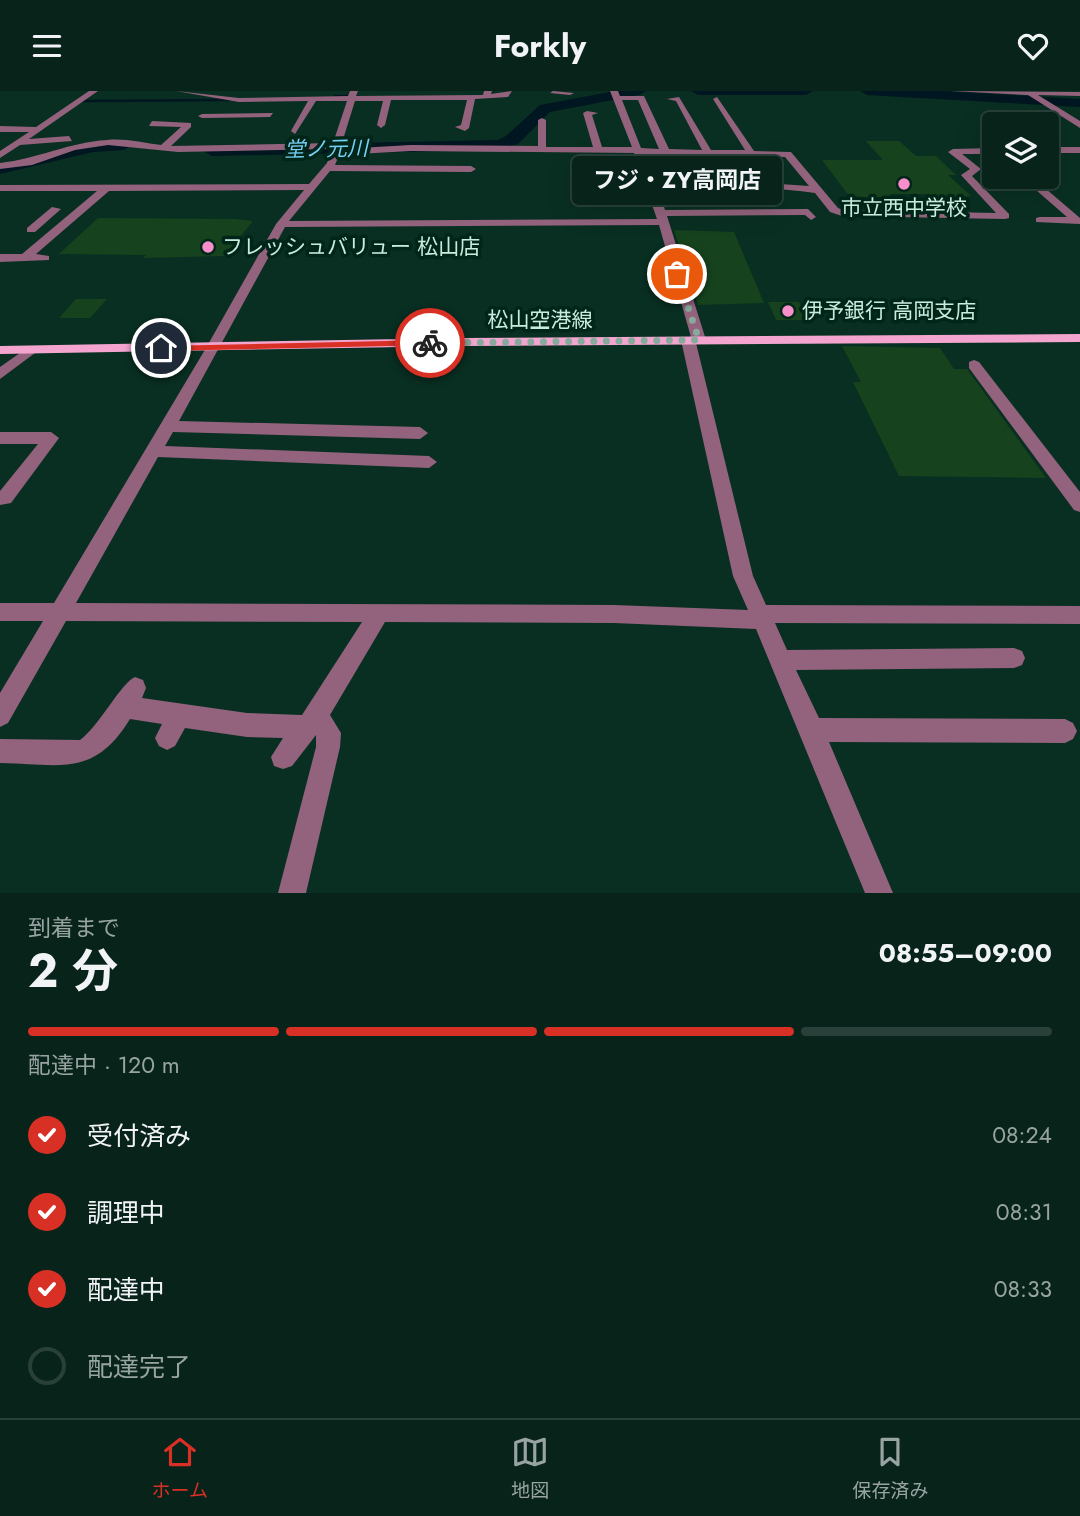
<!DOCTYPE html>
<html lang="ja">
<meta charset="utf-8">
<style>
body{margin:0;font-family:Jost,"Noto Sans JP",sans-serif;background:#152f27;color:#f1f3f6;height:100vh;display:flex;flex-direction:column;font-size:26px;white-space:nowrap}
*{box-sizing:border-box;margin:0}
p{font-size:23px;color:#98a4a2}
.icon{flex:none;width:38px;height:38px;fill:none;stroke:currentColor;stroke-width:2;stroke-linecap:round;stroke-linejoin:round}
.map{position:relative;height:802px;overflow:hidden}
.details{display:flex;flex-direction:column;background:#07231a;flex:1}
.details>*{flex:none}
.buttons{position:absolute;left:982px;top:21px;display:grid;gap:14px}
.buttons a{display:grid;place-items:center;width:77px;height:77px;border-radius:7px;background:#07231a;box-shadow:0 7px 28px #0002,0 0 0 2px #284039;font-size:35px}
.pin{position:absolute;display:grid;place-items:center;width:60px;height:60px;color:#fff;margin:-30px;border:4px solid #fff;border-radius:50%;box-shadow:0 2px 7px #0007}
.courier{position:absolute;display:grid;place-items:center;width:70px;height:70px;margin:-35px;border:5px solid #d93025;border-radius:50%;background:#fff;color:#222;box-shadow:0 2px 9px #0007}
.bubble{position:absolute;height:49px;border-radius:7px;background:#07231a;box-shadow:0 7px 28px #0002,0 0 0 2px #284039;font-size:23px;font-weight:700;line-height:49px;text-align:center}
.overview em{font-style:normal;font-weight:700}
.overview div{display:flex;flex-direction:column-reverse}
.overview{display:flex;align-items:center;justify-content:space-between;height:119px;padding:0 28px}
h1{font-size:46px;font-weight:700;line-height:52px}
.bar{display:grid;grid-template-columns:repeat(4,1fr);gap:10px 7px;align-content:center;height:84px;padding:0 28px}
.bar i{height:9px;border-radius:5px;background:#284039}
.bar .on{background:#d93025}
.bar p{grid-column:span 4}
ol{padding:0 28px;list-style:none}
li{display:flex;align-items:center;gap:21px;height:77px}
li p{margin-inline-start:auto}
li .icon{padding:7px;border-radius:50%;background:#d93025;color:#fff;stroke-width:4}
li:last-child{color:#98a4a2}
li i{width:38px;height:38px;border:4px solid #284039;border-radius:50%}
header{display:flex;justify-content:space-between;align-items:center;height:91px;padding:0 28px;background:#07231a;font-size:32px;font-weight:700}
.dock{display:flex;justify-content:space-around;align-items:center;height:98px;border-top:2px solid #284039;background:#07231a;font-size:19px;color:#98a4a2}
.dock a{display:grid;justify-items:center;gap:4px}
.dock .on{color:#d93025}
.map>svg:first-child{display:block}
</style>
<header><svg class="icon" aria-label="menu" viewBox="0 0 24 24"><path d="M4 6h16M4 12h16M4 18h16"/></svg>Forkly<svg class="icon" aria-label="heart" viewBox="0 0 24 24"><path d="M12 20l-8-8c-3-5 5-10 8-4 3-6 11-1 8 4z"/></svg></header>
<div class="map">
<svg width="1080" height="802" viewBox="0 0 1080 802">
<rect width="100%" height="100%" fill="#092f22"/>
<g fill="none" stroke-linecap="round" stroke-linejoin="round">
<g stroke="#001620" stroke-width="2.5">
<path d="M335,5H347"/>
<path d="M82,10L229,9"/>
</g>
<g fill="#001620" fill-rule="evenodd">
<path d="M615,0H646L639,4L550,21L518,53L500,59L212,65L203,60L212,55L498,49L506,45L540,14Z"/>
<path d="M691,0H813L806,4H698Z"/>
<path d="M860,0H944L1080,8V16L867,4Z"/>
<path d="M108,49H124L132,54L124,59L93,61L0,83V73Z"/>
</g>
</g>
<g fill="#16431d">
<path d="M866,50H899L916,65H936L956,84H948L971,105L934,108L930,103H890L892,106H850L822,69H883Z"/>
<path d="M98,127L235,128L253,130L224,165L143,167L146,164L59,163Z"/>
<path d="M674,139L734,141L764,212L698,214Z"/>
<path d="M76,208H107L90,227H59Z"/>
<path d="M768,211H799L808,229H776Z"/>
<path d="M842,255L940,257L954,278H967L1046,387L899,385L853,291H861Z"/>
</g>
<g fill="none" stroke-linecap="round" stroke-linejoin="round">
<g fill="#93637d" fill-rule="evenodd">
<path d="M89,0H98L29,48L69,45L72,50L20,54L0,67V60L29,41H0V35L36,36Z"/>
<path d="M176,0L239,7L348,5L350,0H358L356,5L483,4L484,0H492L491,3L512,0L508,6L475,8L469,37L465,40L455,36L461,34L467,9H391L385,34L381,37L377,34L383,10H355L340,58L411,54L538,55V29L542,27L546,29V56H593L583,22L587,20L598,22L592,24L602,56H632L610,0H618L620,5H644L669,58L702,59L676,10L667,8L679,6L711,59H745L713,8L717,6L754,60L791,61L838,117L843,119L996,122L961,84L970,78L948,61L953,58L994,57V63H962L981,78L972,85L1009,123V127L1005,128L842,125L830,121L815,102C763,95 710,93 659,100L665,119L808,118L816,126L811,129L805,124L667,125L706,249L696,252L753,485L766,514L1080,515V533L775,532L787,559L1014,557L1022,560L1025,567L1022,574L1014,577L796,579L819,627L1065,628L1073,632L1077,640L1073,648L1065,652L829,651L893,802H865L756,538L614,532L385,531L330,624L341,642L340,656L306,802H278L316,656V644L292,675L283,678L274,675L271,666L283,647L247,646L185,637L175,655L167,659L159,655L155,647L162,633L130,628C94,687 60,673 0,672V648L80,649C100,634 121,592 135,586L143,589L146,597L142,607L247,622L302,624L362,531L66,530L8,632L0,636V602L43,530H0V512H54L206,257L276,133L304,99L109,100L36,163L49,165V169L0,171V163H22L97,100H0V94L309,93L327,72L331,58L178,61L108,54L75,59L32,74L0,78V72C37,68 70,51 107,49C124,47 144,52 161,54L181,36L149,35L152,30L191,32V36L171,55L333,52L347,10H316L295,43L291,40L308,10L239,11ZM622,9H638L659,58L641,57ZM411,60L634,62L657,128L289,130L330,80L471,81L476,78L471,75L335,74L339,64ZM644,63L785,66L809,95L736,90L657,95ZM659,134L691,246L681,249L733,485L748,519L614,514L76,512L158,366L429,377L437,371L429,365L165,355L173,341L420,348L428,342L420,336L179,330L285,136Z"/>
<path d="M553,0L574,2L570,4L550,2Z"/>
<path d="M951,0L1080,1V5L1038,4L1080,30V37L1028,4Z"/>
<path d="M273,22L270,26L202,27L198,25L202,23Z"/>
<rect x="1046" y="56" width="34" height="6"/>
<path d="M1021,86H1032L1080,127V133L1036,131V127L1040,126H1067Z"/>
<path d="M52,116L61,118L35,141H27V137Z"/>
<path d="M30,255L37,259L35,262L0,288V276Z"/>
<path d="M974,269L979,271L1080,401V421L1074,419L969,277V271Z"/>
<path d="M0,341H51L59,347L11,412L0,414V400L38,353H0Z"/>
</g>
<path fill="#f4a5cf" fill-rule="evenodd" d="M1080,243V251L463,255L0,263V255L463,247Z"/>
</g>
<path fill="#d93025" d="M430,249L433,254L161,260L156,257L161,255Z"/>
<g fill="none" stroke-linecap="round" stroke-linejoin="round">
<path stroke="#86aa9c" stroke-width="7" stroke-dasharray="0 12.6" d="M430,252L699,249L677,183"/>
</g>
<g fill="#f98fca" stroke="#002519" stroke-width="2.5">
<circle cx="904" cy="93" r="7"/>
<circle cx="208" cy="156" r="7"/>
<circle cx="788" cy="220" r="7"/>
</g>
<g text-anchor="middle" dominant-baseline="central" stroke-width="7" stroke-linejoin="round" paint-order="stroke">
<g font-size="21" font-style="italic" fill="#75d1f6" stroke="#002519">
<text transform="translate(326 58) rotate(-1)">堂ノ元川</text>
</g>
<g font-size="21" fill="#caecdd" stroke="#002519" text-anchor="start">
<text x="904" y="117" text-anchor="middle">市立西中学校</text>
<text x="222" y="156">フレッシュバリュー 松山店</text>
<text x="802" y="220">伊予銀行 高岡支店</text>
</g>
<g font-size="21" fill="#caecdd" stroke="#002519">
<text x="540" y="229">松山空港線</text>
</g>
</g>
</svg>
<div class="buttons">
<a><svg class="icon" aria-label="layers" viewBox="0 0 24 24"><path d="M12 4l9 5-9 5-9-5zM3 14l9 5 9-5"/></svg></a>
</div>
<div class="pin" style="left:677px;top:183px;background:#ea580c"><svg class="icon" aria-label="bag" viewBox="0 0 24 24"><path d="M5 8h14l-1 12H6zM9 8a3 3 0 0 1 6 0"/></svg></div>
<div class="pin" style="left:161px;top:257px;background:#1f2937"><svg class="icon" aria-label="home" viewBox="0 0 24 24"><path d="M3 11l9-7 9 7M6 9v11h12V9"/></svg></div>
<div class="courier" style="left:430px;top:252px"><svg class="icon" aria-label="bike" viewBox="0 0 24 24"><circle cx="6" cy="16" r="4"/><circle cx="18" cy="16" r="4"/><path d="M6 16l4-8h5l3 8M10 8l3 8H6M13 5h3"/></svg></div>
<div class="bubble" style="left:572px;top:65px;width:210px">フジ・ZY高岡店</div>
</div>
<section class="details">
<div class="overview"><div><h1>2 分</h1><p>到着まで</p></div><em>08:55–09:00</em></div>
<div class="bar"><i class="on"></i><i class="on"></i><i class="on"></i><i></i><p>配達中 · 120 m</p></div>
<ol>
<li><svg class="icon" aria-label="check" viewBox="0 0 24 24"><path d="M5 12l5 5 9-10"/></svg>受付済み<p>08:24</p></li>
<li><svg class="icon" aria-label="check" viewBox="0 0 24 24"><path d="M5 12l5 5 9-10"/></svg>調理中<p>08:31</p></li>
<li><svg class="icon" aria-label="check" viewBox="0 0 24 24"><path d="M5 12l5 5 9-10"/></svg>配達中<p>08:33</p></li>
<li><i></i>配達完了</li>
</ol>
</section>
<nav class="dock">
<a class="on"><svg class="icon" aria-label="home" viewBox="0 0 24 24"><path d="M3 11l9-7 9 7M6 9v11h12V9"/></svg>ホーム</a>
<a><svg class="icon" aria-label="map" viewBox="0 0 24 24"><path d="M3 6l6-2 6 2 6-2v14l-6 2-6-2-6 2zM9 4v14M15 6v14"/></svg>地図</a>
<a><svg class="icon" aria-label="saved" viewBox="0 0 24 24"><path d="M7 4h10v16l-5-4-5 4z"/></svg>保存済み</a>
</nav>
